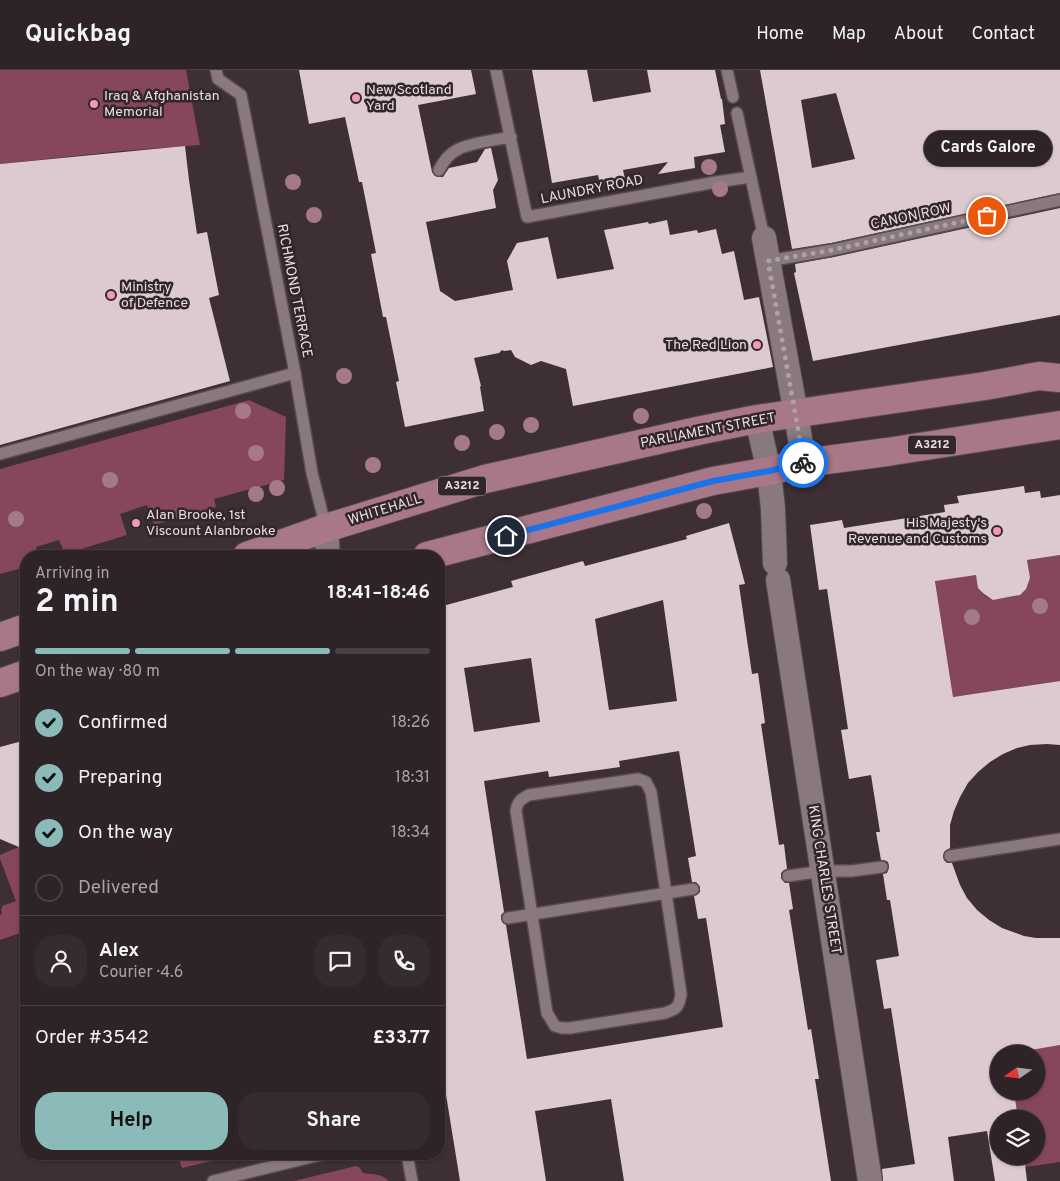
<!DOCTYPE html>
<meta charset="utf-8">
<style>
body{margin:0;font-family:Overpass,sans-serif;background:#362b2f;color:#f1f3f6;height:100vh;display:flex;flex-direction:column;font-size:19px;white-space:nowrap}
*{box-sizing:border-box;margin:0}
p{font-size:16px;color:#a7a4a7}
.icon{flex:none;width:28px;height:28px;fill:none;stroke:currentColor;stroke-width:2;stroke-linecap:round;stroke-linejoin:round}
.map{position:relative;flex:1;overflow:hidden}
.side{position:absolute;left:20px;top:480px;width:425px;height:610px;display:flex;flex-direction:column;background:#2e2327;border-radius:20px;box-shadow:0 1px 4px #0004,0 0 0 1px #494044}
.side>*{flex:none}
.needle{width:32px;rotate:256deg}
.tools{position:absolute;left:990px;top:975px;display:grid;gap:10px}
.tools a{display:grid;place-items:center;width:55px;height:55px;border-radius:50%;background:#2e2327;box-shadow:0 1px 4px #0004,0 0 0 1px #494044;font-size:25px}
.pin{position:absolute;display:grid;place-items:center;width:42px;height:42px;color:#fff;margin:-21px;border:2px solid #fff;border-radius:50%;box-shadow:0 1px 5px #0007}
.courier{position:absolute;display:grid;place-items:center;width:50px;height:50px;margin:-25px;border:4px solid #1a73e8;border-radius:50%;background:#fff;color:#222;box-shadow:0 1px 6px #0007}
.bubble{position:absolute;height:35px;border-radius:18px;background:#2e2327;box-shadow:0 1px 4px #0004,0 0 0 1px #494044;font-size:16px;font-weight:700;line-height:35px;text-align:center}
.headline em{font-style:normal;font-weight:700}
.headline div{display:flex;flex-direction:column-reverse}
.headline{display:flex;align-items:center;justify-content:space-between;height:85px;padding:0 15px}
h1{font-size:32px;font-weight:700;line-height:38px}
.bar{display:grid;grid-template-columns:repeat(4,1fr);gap:8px 5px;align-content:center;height:60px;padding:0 15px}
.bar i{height:6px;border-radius:4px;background:#494044}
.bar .selected{background:#8bbbb9}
.bar p{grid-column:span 4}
.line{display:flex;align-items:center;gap:12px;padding:0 15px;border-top:1px solid #494044}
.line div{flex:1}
.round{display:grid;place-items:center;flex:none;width:52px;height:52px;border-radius:20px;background:#362b2f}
ol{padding:0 15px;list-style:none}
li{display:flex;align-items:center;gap:15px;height:55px}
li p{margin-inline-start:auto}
li .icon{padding:5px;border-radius:50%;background:#8bbbb9;color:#111;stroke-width:4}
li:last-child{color:#a7a4a7}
li i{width:28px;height:28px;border:2px solid #494044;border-radius:50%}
.button{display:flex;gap:10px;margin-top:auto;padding:10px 15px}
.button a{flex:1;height:58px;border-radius:20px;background:#8bbbb9;color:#111;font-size:20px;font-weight:700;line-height:58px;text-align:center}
.button a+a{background:#362b2f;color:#f1f3f6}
header{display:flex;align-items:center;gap:30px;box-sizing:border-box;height:70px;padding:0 25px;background:#2e2327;border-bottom:1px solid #494044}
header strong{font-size:24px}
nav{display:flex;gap:28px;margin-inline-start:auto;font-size:18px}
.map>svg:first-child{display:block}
</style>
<header>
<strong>Quickbag</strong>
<nav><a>Home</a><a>Map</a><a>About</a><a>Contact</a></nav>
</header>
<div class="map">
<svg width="1060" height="1111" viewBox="0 0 1060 1111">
<rect width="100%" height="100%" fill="#3d2f34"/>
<g fill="#86465d">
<path d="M0,0H186L200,75L122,81L0,94Z"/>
<path d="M249,330L286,347L284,410L214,429L216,437L154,455L147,435L120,444L127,465L65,484L59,470L36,477L39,486H26V497L0,504V399Z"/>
<path d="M1060,485V611L953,627L934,504L968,499L969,506L976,505C978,510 979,516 981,521C988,534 1007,527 1019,525V524C1033,513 1029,506 1027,490Z"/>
<path d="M21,776L22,778L26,780V856L25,857V860L23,862L0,870V845L2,844L1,839H2V836L16,831L0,789V785Z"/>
<path d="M1060,975V1092L1025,1097L1024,1086H1036V1049H1018L1014,1021H1036V984L1008,983Z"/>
<path d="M177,1084H241L182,1098Z"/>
<path d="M356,1096L359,1097L363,1103C373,1105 381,1103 389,1111H294Z"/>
</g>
<g fill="#dccacf" fill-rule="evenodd">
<path d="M299,0H471L476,24L418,35L432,102L435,106L439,107H443L449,98L477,92L485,79L491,78L498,110L493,120L496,138L426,152L440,221L455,231L513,220L507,191L517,173L548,167L557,209L614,199L604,160L648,152L649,154L667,150L670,165L697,160L698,163L716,159L722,184L734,181L744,230L759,227L773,297L573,336L566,299L541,291L531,295L515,287L511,280L504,281L502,280L499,283L474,288L481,316L480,317L484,341L405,357L396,312L399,311L386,247H383L371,184L376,183L362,112H359L345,47L309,54Z"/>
<path d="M532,0H587L593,32L651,22L647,0H715L721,29H722L725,54L720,55L725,82L694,87L695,98L658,104L668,92L623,100L625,109L600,114L598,105L552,113Z"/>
<path d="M760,0H1060V123L831,173L792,179ZM836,23L855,89L812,98L801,30Z"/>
<path d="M185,76L189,110L197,164L207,162L213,194L219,225L209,228L230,311L0,375V94Z"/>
<path d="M1060,138V245L813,291L794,203L796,202L795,194L834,187Z"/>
<path d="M1024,416L1025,423L1040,421L1041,428L1060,425V485L1027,490L1030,508L1026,519L1020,525L993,530L984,524L978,518L976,505L935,511L953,627L1060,611V675L1047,674L1030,675L1017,678L1003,684L990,692L978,702L968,713L960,727L954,741L950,755V778L945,781L943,787L944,790L947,793H952L960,815L967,828L977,840L989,850L1002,858L1024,866L1036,868H1060V975L1008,984H999V1021H1014L1018,1049H999V1086H1024L1027,1111H995L987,1061L948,1067L954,1111H883L882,1099L915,1094L891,938L884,939L876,890L899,886L890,830H887L883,804L887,803L889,797L888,792L884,790H881L876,762H880L871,705L849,709L841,660L848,659L827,519L819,520L810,455L842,450L844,458L945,442L944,435L959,433L957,426Z"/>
<path d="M729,453L745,514L739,515L752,604L758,603L765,653L761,654L779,775L784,774L787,799L784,800L781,803V808L785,813H789L793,839L789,840L808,960L811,959L819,1009H815L831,1111H624L611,1029L535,1041L546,1111H460L442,1000L439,1001V537L513,517L511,511L583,491L585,496L687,469L686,466ZM663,530L677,631L609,640L595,549ZM531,588L540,652L474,662L464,598ZM679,681L696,786L688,788L692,812H696L700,817V822L697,825L694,826L698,849L706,848L723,957L527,989L506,855L503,853L501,849V845L504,842L484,711L548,701L549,707L620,697L619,691Z"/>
<path d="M26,670V780L0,769V677Z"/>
</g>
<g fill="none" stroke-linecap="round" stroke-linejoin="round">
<g stroke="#574b4e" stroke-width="14">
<g id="service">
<path d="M216,0L218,9L241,25L295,303L312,403L326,458"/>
<path d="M496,0L527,147L716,112L751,107"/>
<path d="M727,0L733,27"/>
<path d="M737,43L764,168"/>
<path d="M439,100C443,92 449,84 457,80C468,73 497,70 511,67"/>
<path d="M768,191L832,180L1060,130"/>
<path d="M0,384L295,303"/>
<path d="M638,709L646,712L651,722L681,924C679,937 677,939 665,943L570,958H562L555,956L547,943L516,741C517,732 521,729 529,725Z"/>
<path d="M950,786L1060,769"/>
<path d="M788,806L823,801H851L882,797"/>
<path d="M508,848L693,819"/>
<path d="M407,1084L412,1111"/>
<path d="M213,1111L324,1084"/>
</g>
</g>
<g stroke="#574b4e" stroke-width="26">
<g id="minor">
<path d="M764,168L796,344L804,393"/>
<path d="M757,349L769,401L773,439L775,493"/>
<path d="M326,458L328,486"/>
<path d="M778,510L870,1111"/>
</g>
</g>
<g stroke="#574b4e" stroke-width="30">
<g id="primary">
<path d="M247,486L326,458L485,409L702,360L757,349L985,316L1039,306L1060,308"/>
<path d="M427,486L713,411L769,401L804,393L887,382L1060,355"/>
<path d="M0,567L26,558"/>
<path d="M0,613L26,604"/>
</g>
</g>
<use href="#service" stroke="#89797e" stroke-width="11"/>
<use href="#minor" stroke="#89797e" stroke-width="24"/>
<use href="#primary" stroke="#a87788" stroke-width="28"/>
</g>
<g fill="#a47a88">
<circle cx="709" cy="97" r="8"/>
<circle cx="293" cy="112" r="8"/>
<circle cx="720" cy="119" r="8"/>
<circle cx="314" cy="145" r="8"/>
<circle cx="344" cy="306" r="8"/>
<circle cx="243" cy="341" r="8"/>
<circle cx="641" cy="346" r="8"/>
<circle cx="531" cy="355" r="8"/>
<circle cx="497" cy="362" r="8"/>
<circle cx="462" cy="373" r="8"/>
<circle cx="256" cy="383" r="8"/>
<circle cx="373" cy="395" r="8"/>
<circle cx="110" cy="410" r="8"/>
<circle cx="277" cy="418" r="8"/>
<circle cx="256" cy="424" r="8"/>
<circle cx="704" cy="441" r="8"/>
<circle cx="16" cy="449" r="8"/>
<circle cx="1040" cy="536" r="8"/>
<circle cx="972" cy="547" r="8"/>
</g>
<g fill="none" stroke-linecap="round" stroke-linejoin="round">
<path stroke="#aca1a4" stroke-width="5" stroke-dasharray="0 9" d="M803,393H804L768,191L832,180L987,146"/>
<path stroke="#1a73e8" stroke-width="6" d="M506,466L713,411L769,401L803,393"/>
</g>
<g fill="#f09ab7" stroke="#33262a" stroke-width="2">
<circle cx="356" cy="28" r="5"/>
<circle cx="94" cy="34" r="5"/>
<circle cx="111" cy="225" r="5"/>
<circle cx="757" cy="275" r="5"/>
<circle cx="136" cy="453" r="5"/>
<circle cx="997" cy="461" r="5"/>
</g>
<g text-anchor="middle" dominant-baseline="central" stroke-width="5" stroke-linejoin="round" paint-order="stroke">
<g fill="#33262a" stroke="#b1a7aa" stroke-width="1">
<rect x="908" y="365.5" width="48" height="19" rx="4"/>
<rect x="438" y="406.5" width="48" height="19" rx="4"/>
</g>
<g font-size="12" font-weight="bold" fill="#e7dee1">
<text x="932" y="375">A3212</text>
<text x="462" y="416">A3212</text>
</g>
<g font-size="14" fill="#e7dee1" stroke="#33262a" text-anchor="start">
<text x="366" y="20">New Scotland<tspan x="366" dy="16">Yard</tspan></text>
<text x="104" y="26">Iraq &amp; Afghanistan<tspan x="104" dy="16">Memorial</tspan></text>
<text x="121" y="217">Ministry<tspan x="121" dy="16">of Defence</tspan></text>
<text x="747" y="275" text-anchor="end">The Red Lion</text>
<text x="146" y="445">Alan Brooke, 1st<tspan x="146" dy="16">Viscount Alanbrooke</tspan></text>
<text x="987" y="453" text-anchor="end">His Majesty's<tspan x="987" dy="16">Revenue and Customs</tspan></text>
</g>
<g font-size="14" fill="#e7dee1" stroke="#33262a">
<text transform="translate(592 120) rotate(-11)">LAUNDRY ROAD</text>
<text transform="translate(911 147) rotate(-12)">CANON ROW</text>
<text transform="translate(294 221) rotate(79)">RICHMOND TERRACE</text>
<text transform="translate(708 361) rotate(-11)">PARLIAMENT STREET</text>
<text transform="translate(385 440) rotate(-17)">WHITEHALL</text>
<text transform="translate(824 810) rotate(81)">KING CHARLES STREET</text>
</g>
</g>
</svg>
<div class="tools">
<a><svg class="needle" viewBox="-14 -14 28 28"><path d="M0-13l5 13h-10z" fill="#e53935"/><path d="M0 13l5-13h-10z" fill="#a7a4a7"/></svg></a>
<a><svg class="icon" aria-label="layers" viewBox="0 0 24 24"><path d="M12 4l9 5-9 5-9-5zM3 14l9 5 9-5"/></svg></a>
</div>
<div class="pin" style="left:987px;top:146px;background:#ea580c"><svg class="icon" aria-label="bag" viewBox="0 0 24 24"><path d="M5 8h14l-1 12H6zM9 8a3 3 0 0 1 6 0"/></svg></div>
<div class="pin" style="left:506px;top:466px;background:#1f2937"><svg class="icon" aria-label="home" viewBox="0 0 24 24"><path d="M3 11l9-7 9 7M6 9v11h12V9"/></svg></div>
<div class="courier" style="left:803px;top:393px"><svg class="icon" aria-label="bike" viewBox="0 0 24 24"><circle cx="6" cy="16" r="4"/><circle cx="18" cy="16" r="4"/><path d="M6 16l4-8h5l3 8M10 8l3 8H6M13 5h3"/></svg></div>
<div class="bubble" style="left:924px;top:61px;width:128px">Cards Galore</div>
<section class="side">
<div class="headline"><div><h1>2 min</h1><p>Arriving in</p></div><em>18:41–18:46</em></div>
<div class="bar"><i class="selected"></i><i class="selected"></i><i class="selected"></i><i></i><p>On the way · 80 m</p></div>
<ol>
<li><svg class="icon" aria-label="check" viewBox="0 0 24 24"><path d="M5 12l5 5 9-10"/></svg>Confirmed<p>18:26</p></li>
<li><svg class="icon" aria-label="check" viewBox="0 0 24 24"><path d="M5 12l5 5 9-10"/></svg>Preparing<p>18:31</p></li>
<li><svg class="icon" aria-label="check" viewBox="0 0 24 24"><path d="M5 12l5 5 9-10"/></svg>On the way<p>18:34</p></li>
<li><i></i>Delivered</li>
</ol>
<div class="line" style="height:90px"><a class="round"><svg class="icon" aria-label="person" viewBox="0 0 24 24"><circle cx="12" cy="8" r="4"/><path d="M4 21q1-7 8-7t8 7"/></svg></a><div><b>Alex</b><p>Courier · 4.6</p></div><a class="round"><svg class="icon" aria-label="chat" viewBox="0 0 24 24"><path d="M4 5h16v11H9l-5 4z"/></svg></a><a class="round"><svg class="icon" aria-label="phone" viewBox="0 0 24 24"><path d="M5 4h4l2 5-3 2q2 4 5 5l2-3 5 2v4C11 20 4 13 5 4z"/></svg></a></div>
<div class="line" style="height:65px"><div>Order #3542</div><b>£33.77</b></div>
<div class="button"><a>Help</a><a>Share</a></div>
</section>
</div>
